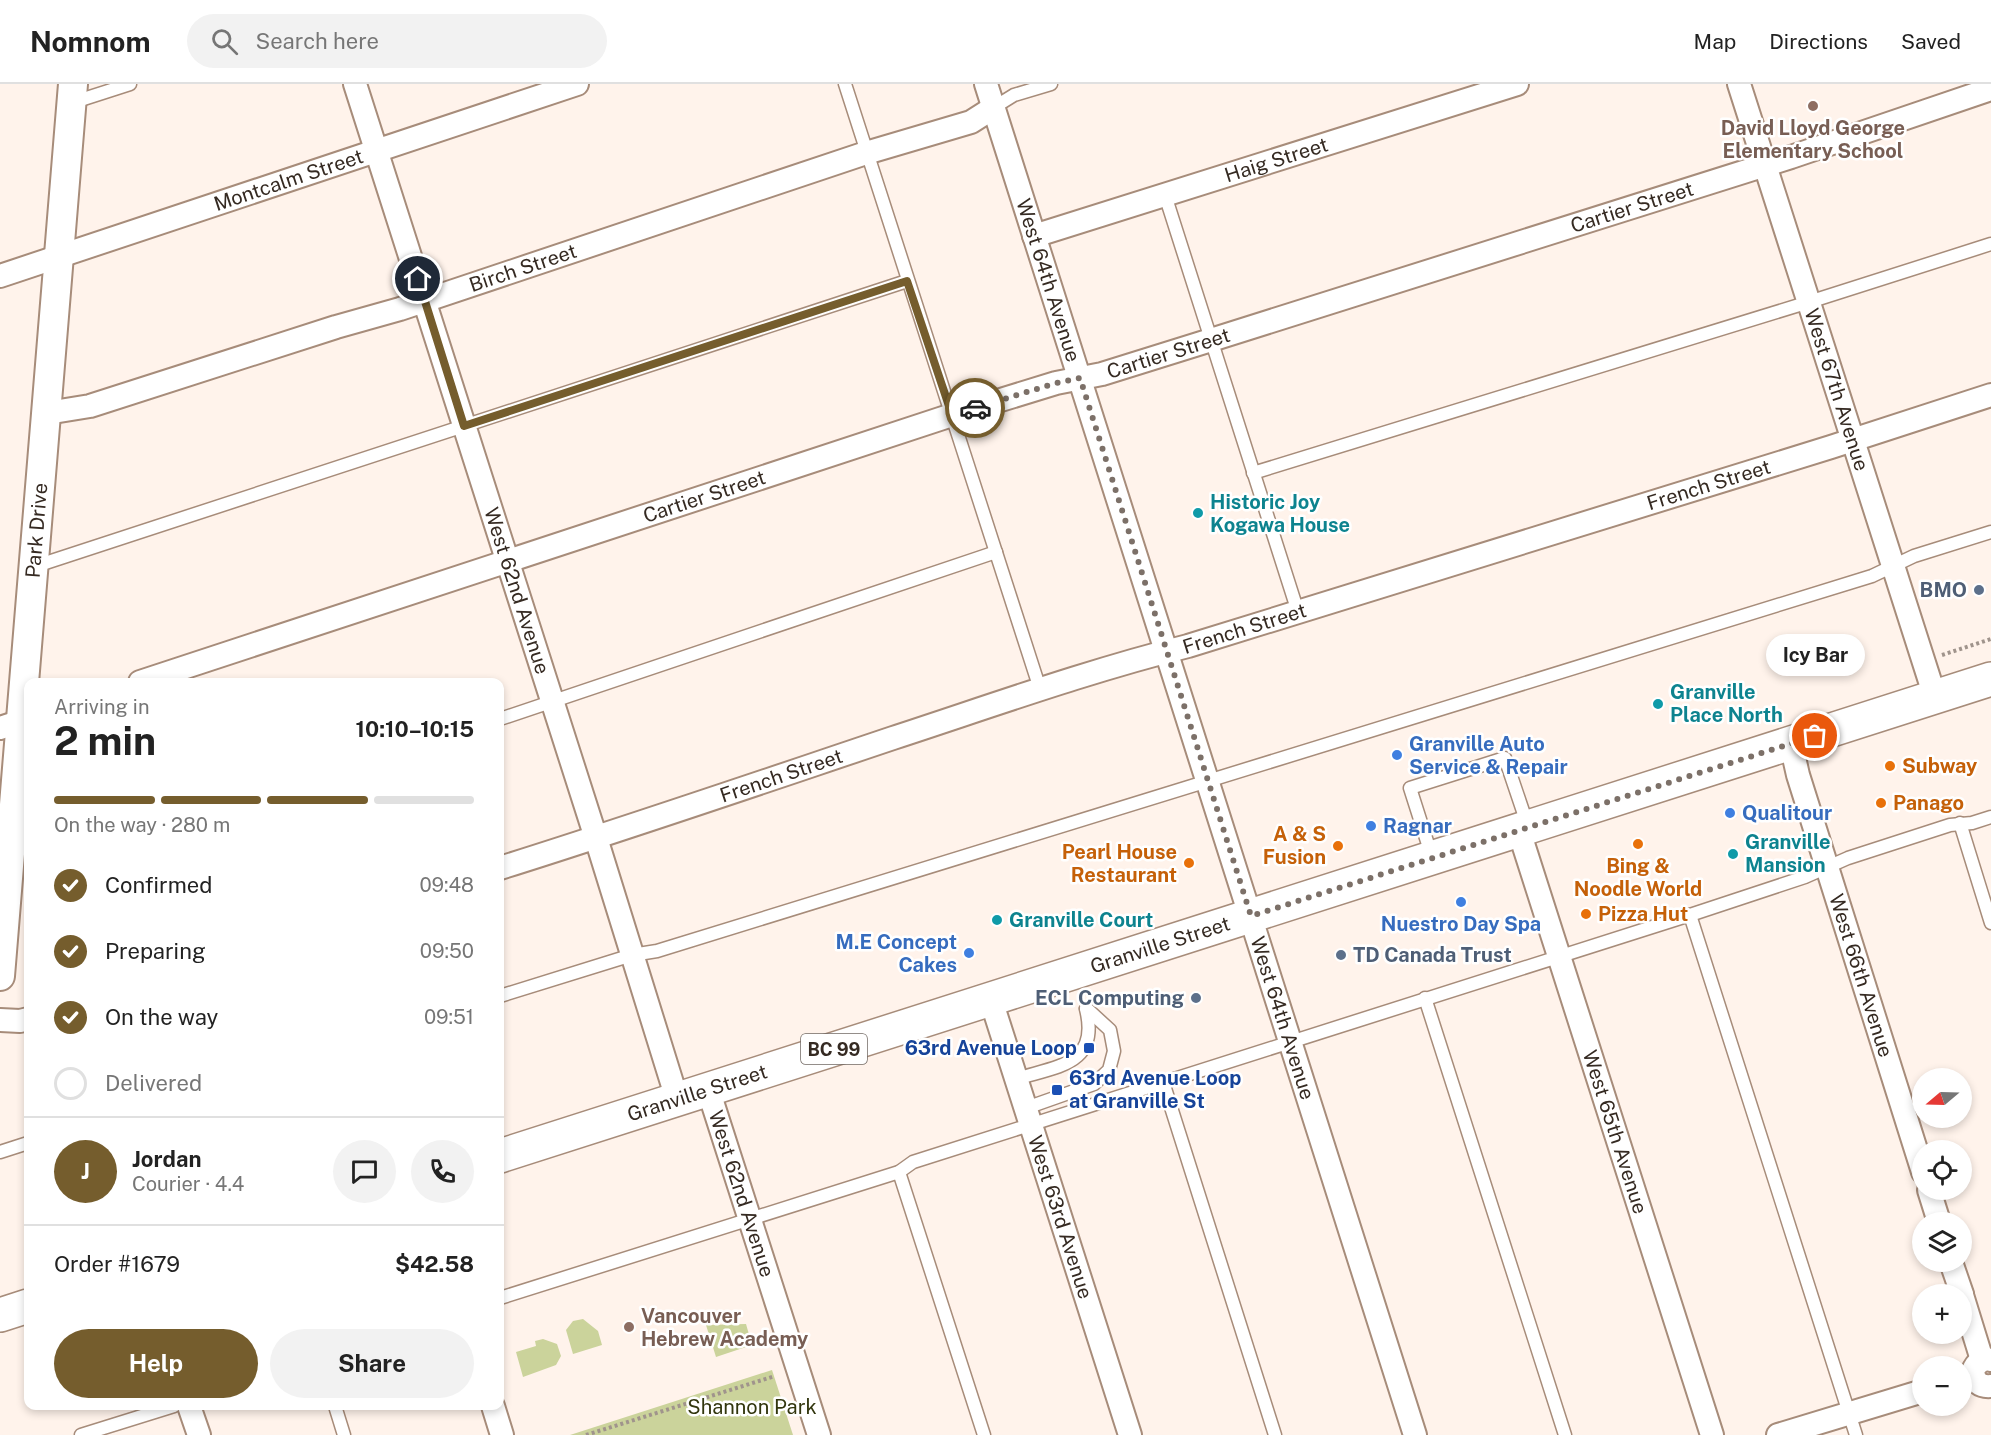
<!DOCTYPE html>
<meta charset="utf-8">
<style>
body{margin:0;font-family:"Public Sans",sans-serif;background:#f2f2f2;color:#222;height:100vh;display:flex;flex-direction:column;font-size:22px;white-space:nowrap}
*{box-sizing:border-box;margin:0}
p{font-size:20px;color:#767676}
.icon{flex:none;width:33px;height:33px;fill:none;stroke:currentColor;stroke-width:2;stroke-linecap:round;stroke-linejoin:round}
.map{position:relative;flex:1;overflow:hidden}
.sheet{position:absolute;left:24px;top:594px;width:480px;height:732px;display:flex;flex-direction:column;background:#fff;border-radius:12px;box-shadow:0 3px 9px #0003}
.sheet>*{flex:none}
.needle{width:39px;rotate:251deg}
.tools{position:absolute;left:1912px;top:984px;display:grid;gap:12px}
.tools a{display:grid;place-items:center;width:60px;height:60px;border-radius:50%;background:#fff;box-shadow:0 3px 9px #0003;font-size:30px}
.pin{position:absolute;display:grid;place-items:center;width:51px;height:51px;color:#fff;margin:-26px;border:3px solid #fff;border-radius:50%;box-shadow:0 2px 6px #0007}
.courier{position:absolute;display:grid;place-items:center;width:60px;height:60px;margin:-30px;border:4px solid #755d2d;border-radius:50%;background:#fff;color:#222;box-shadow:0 2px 8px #0007}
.bubble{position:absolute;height:42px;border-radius:21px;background:#fff;box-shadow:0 3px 9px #0003;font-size:20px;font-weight:700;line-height:42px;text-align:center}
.headline em{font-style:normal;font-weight:700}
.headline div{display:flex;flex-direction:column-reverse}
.headline{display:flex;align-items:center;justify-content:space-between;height:102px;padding:0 30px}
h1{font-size:39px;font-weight:700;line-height:45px}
.bar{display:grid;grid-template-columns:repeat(4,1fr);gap:9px 6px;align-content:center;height:72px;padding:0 30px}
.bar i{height:8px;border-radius:4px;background:#e0e0e0}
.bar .active{background:#755d2d}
.bar p{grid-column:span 4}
.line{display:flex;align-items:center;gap:15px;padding:0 30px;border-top:2px solid #e0e0e0}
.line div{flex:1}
.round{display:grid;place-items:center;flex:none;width:63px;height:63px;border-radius:32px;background:#f2f2f2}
ol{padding:0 30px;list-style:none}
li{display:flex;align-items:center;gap:18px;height:66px}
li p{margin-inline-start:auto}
li .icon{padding:6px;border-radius:50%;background:#755d2d;color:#fff;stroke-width:4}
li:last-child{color:#767676}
li i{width:33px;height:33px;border:3px solid #e0e0e0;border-radius:50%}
.action{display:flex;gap:12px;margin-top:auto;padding:12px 30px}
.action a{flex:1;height:69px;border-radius:36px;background:#755d2d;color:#fff;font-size:24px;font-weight:700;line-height:69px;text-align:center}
.action a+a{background:#f2f2f2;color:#222}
header{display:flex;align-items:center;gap:36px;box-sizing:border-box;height:84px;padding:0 30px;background:#fff;border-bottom:2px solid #e0e0e0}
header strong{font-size:28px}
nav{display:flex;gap:33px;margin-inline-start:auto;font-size:21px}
.search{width:420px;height:54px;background:#f2f2f2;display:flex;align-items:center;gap:15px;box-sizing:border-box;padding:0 21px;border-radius:33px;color:#767676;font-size:22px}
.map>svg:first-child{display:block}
</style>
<header>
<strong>Nomnom</strong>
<div class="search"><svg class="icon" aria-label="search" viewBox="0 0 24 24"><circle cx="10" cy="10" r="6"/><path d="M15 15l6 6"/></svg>Search here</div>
<nav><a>Map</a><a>Directions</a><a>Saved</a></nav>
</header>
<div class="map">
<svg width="1991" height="1351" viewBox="0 0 1991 1351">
<rect width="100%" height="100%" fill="#fff3eb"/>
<g fill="#cbd39b">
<path d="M583,1235L598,1247L602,1261L573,1270L566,1246L573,1237Z"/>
<path d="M746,1240L752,1261L716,1273L706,1241Z"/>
<path d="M543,1255L557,1260L561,1272L556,1281L523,1293L516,1268L536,1262L535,1257Z"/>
<path d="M772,1286L793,1351H570Z"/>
</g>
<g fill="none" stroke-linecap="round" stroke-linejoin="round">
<g stroke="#a78c7a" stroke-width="15">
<g id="service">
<path d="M845,0L1040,605"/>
<path d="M71,19L130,0"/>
<path d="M993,24L1014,11L1051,0"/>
<path d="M1165,111L1298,528"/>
<path d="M1253,389L1809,218L1991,160"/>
<path d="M33,483L907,197"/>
<path d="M500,635L996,468"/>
<path d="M1960,739L1991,839"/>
<path d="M1432,773L1410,704L1505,674L1528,742"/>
<path d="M1690,831L1856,1351"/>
<path d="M500,912L632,871L657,867L1872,492L1914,472L1991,448"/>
<path d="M1425,914L1565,1351"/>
<path d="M1016,995C1057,982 1100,981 1086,925"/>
<path d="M1163,998L1275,1351"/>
<path d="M1026,1024L1094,1000L1109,986L1114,967L1110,946L1086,924"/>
<path d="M0,1068L28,1059"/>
<path d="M899,1088L984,1351"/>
<path d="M500,1214L899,1088L913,1078L1690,831L1805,793L1848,774L1950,741L1972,739L1991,733"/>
<path d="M335,1322L344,1351"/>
<path d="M81,1351L174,1322"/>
</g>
</g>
<g stroke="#a78c7a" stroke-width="26">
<g id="minor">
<path id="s1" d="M355,0L596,754L677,1015"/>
<path id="s2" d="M986,0L1415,1351"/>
<path id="s3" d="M1739,0L1935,613"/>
<path id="s4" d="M1034,152L1517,0"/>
<path id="s5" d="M0,192L577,0"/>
<path id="s6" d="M47,329L90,322L336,243L400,225L866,69L971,38L993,24"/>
<path id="s7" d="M140,598L952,331L1056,299L1102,290L1211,256L1791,73L1991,5"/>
<path d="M0,644L28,635"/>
<path id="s8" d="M1791,660L1798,691L1923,1088"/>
<path id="s9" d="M1519,747L1712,1351"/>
<path id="s10" d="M500,784C631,743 762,698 893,654C991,622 1088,587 1188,562L1831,363L1991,311"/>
<path id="s11" d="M991,916L1130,1351"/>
<path d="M0,936L20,937L28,935"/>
<path id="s12" d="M708,1005L819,1351"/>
<path d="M1929,1106L1939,1138"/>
<path d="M1951,1178L1962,1210"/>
<path d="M1962,1211L1982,1276"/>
<path d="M1991,1276C1982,1274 1976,1279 1973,1287C1974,1298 1980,1303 1991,1302"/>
<path d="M189,1322L199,1351"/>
<path d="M493,1322L502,1351"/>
<path d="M1778,1351L1923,1307"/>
</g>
</g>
<g stroke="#a78c7a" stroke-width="32">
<g id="tertiary">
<path id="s13" d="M0,892L73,0"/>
</g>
</g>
<g stroke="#a78c7a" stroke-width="36">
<g id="trunk">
<path id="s14" d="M500,1072L1991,595"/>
<path d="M0,1231L28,1222"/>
</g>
</g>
<g stroke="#a0948c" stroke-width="4" stroke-dasharray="3 3" stroke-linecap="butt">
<path d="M1942,571L1991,555"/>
<path d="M586,1351L775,1292"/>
</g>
<use href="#service" stroke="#fff" stroke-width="12"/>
<use href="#minor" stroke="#fff" stroke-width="22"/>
<use href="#tertiary" stroke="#fff" stroke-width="28"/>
<use href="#trunk" stroke="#fff" stroke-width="33"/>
</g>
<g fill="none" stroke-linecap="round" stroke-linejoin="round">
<path stroke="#7c7068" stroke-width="6" stroke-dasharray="0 10.8" d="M975,324L1056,299L1080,294L1251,832L1815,652"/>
<path stroke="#755d2d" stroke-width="8" d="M418,195L464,342L907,197L952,331L975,324"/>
</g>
<g fill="#8d6e63" stroke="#fff" stroke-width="2">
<circle cx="1813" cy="22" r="6"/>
<circle cx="629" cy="1243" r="6"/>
</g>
<g fill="#0f9aa8" stroke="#fff" stroke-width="2">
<circle cx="1198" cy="429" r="6"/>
<circle cx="1658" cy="620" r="6"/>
<circle cx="1733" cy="770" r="6"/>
<circle cx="997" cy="836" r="6"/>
</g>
<g fill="#5c6f8a" stroke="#fff" stroke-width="2">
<circle cx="1979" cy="506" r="6"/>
<circle cx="1341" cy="871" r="6"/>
<circle cx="1196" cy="914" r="6"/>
</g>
<g fill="#3f7fe0" stroke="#fff" stroke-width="2">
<circle cx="1397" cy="671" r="6"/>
<circle cx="1730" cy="729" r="6"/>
<circle cx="1371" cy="742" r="6"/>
<circle cx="1461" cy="818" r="6"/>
<circle cx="969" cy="869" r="6"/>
</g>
<g fill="#e8710a" stroke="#fff" stroke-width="2">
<circle cx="1890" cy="682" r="6"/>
<circle cx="1881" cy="719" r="6"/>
<circle cx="1638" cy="760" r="6"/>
<circle cx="1338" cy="762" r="6"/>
<circle cx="1189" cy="779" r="6"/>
<circle cx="1586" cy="830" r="6"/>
</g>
<g fill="#1a4fb4" stroke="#fff" stroke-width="2">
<rect x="1083" y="958" width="12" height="12" rx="3"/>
<rect x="1051" y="1000" width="12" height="12" rx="3"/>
</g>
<g text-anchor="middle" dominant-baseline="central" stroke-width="5" stroke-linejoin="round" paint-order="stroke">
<rect fill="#fff" stroke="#726a64" stroke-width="1.5" x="801" y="950" width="66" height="30" rx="4.5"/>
<g font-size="18" font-weight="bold" fill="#352a22">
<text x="834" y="965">BC 99</text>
</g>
<g font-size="20" font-weight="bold" fill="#785e54" stroke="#fff">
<text x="1813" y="44">David Lloyd George<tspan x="1813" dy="23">Elementary School</tspan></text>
<text x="641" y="1232" text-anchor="start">Vancouver<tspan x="641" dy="23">Hebrew Academy</tspan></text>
</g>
<g font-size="20" fill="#352a22" stroke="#fff">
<text stroke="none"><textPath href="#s4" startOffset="254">Haig Street</textPath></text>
<text stroke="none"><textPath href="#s5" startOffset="304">Montcalm Street</textPath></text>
<text stroke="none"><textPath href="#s7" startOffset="1566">Cartier Street</textPath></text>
<text stroke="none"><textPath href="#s6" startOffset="498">Birch Street</textPath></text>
<text stroke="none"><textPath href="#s2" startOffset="206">West 64th Avenue</textPath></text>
<text stroke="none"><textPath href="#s7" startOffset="1080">Cartier Street</textPath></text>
<text stroke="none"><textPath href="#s3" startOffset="321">West 67th Avenue</textPath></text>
<text stroke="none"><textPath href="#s10" startOffset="1268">French Street</textPath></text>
<text stroke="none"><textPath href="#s7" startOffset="594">Cartier Street</textPath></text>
<text stroke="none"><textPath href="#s13" startOffset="447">Park Drive</textPath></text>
<text stroke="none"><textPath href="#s1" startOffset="532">West 62nd Avenue</textPath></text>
<text stroke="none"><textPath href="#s10" startOffset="782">French Street</textPath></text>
<text stroke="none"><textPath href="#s10" startOffset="296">French Street</textPath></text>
<text stroke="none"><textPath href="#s14" startOffset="693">Granville Street</textPath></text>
<text stroke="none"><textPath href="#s8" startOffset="242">West 66th Avenue</textPath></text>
<text stroke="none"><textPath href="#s2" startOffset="980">West 64th Avenue</textPath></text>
<text stroke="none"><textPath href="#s14" startOffset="207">Granville Street</textPath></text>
<text stroke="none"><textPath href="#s9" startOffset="316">West 65th Avenue</textPath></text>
<text stroke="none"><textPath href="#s12" startOffset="110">West 62nd Avenue</textPath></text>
<text stroke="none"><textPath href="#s11" startOffset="228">West 63rd Avenue</textPath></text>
</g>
<g font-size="20" font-weight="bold" fill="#0d838f" stroke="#fff" text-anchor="start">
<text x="1210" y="418">Historic Joy<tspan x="1210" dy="23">Kogawa House</tspan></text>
<text x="1670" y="608">Granville<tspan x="1670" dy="23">Place North</tspan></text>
<text x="1745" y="758">Granville<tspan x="1745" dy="23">Mansion</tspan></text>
<text x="1009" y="836">Granville Court</text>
</g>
<g font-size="20" font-weight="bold" fill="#4e5e75" stroke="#fff" text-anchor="end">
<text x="1967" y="506">BMO</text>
<text x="1353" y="871" text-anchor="start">TD Canada Trust</text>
<text x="1184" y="914">ECL Computing</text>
</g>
<g font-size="20" font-weight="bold" fill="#366cbe" stroke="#fff" text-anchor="start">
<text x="1409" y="660">Granville Auto<tspan x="1409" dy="23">Service &amp; Repair</tspan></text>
<text x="1742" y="729">Qualitour</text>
<text x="1383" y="742">Ragnar</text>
<text x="1461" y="840" text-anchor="middle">Nuestro Day Spa</text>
<text x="957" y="858" text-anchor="end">M.E Concept<tspan x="957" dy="23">Cakes</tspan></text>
</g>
<g font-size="20" font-weight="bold" fill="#c56008" stroke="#fff" text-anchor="start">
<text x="1902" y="682">Subway</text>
<text x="1893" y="719">Panago</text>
<text x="1326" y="750" text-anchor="end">A &amp; S<tspan x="1326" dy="23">Fusion</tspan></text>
<text x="1177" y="768" text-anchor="end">Pearl House<tspan x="1177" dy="23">Restaurant</tspan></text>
<text x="1638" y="782" text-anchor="middle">Bing &amp;<tspan x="1638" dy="23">Noodle World</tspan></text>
<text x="1598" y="830">Pizza Hut</text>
</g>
<g font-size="20" font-weight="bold" fill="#164399" stroke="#fff" text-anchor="end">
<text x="1077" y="964">63rd Avenue Loop</text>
<text x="1069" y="994" text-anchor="start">63rd Avenue Loop<tspan x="1069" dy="23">at Granville St</tspan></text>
</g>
<g font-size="20" fill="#32360e" stroke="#fff">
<text x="752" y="1323">Shannon Park</text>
</g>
</g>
</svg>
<div class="tools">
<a><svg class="needle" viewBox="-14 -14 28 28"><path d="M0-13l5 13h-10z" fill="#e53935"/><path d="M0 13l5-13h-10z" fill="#767676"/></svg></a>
<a><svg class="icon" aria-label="locate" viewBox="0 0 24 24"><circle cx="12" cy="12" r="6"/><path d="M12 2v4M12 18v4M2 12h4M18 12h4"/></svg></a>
<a><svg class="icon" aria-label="layers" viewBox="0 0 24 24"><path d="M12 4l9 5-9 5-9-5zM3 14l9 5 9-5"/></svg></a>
<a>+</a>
<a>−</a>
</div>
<div class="pin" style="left:1815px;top:652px;background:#ea580c"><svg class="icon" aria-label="bag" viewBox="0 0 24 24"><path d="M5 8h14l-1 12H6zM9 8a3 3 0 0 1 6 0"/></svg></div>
<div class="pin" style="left:418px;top:195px;background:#1f2937"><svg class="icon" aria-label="home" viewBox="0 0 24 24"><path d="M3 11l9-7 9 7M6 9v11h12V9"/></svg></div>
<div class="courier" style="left:975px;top:324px"><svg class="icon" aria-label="car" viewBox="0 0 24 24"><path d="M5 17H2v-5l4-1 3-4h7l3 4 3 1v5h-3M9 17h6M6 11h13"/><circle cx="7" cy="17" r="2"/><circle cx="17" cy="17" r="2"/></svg></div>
<div class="bubble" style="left:1766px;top:550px;width:99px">Icy Bar</div>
<section class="sheet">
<div class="headline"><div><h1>2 min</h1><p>Arriving in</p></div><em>10:10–10:15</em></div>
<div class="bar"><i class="active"></i><i class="active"></i><i class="active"></i><i></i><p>On the way · 280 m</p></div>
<ol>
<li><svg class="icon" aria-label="check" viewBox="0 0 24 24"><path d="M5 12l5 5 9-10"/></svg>Confirmed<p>09:48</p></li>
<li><svg class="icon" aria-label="check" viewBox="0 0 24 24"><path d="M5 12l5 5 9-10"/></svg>Preparing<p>09:50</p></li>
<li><svg class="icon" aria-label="check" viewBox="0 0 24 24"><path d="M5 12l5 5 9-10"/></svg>On the way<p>09:51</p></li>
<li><i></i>Delivered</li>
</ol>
<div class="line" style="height:108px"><b class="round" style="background:#755d2d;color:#fff">J</b><div><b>Jordan</b><p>Courier · 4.4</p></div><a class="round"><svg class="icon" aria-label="chat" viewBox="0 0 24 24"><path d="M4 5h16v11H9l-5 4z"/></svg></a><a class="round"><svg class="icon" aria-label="phone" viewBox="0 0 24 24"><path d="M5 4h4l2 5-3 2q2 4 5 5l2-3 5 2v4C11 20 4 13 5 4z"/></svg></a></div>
<div class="line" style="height:78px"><div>Order #1679</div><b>$42.58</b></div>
<div class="action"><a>Help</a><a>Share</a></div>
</section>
</div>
